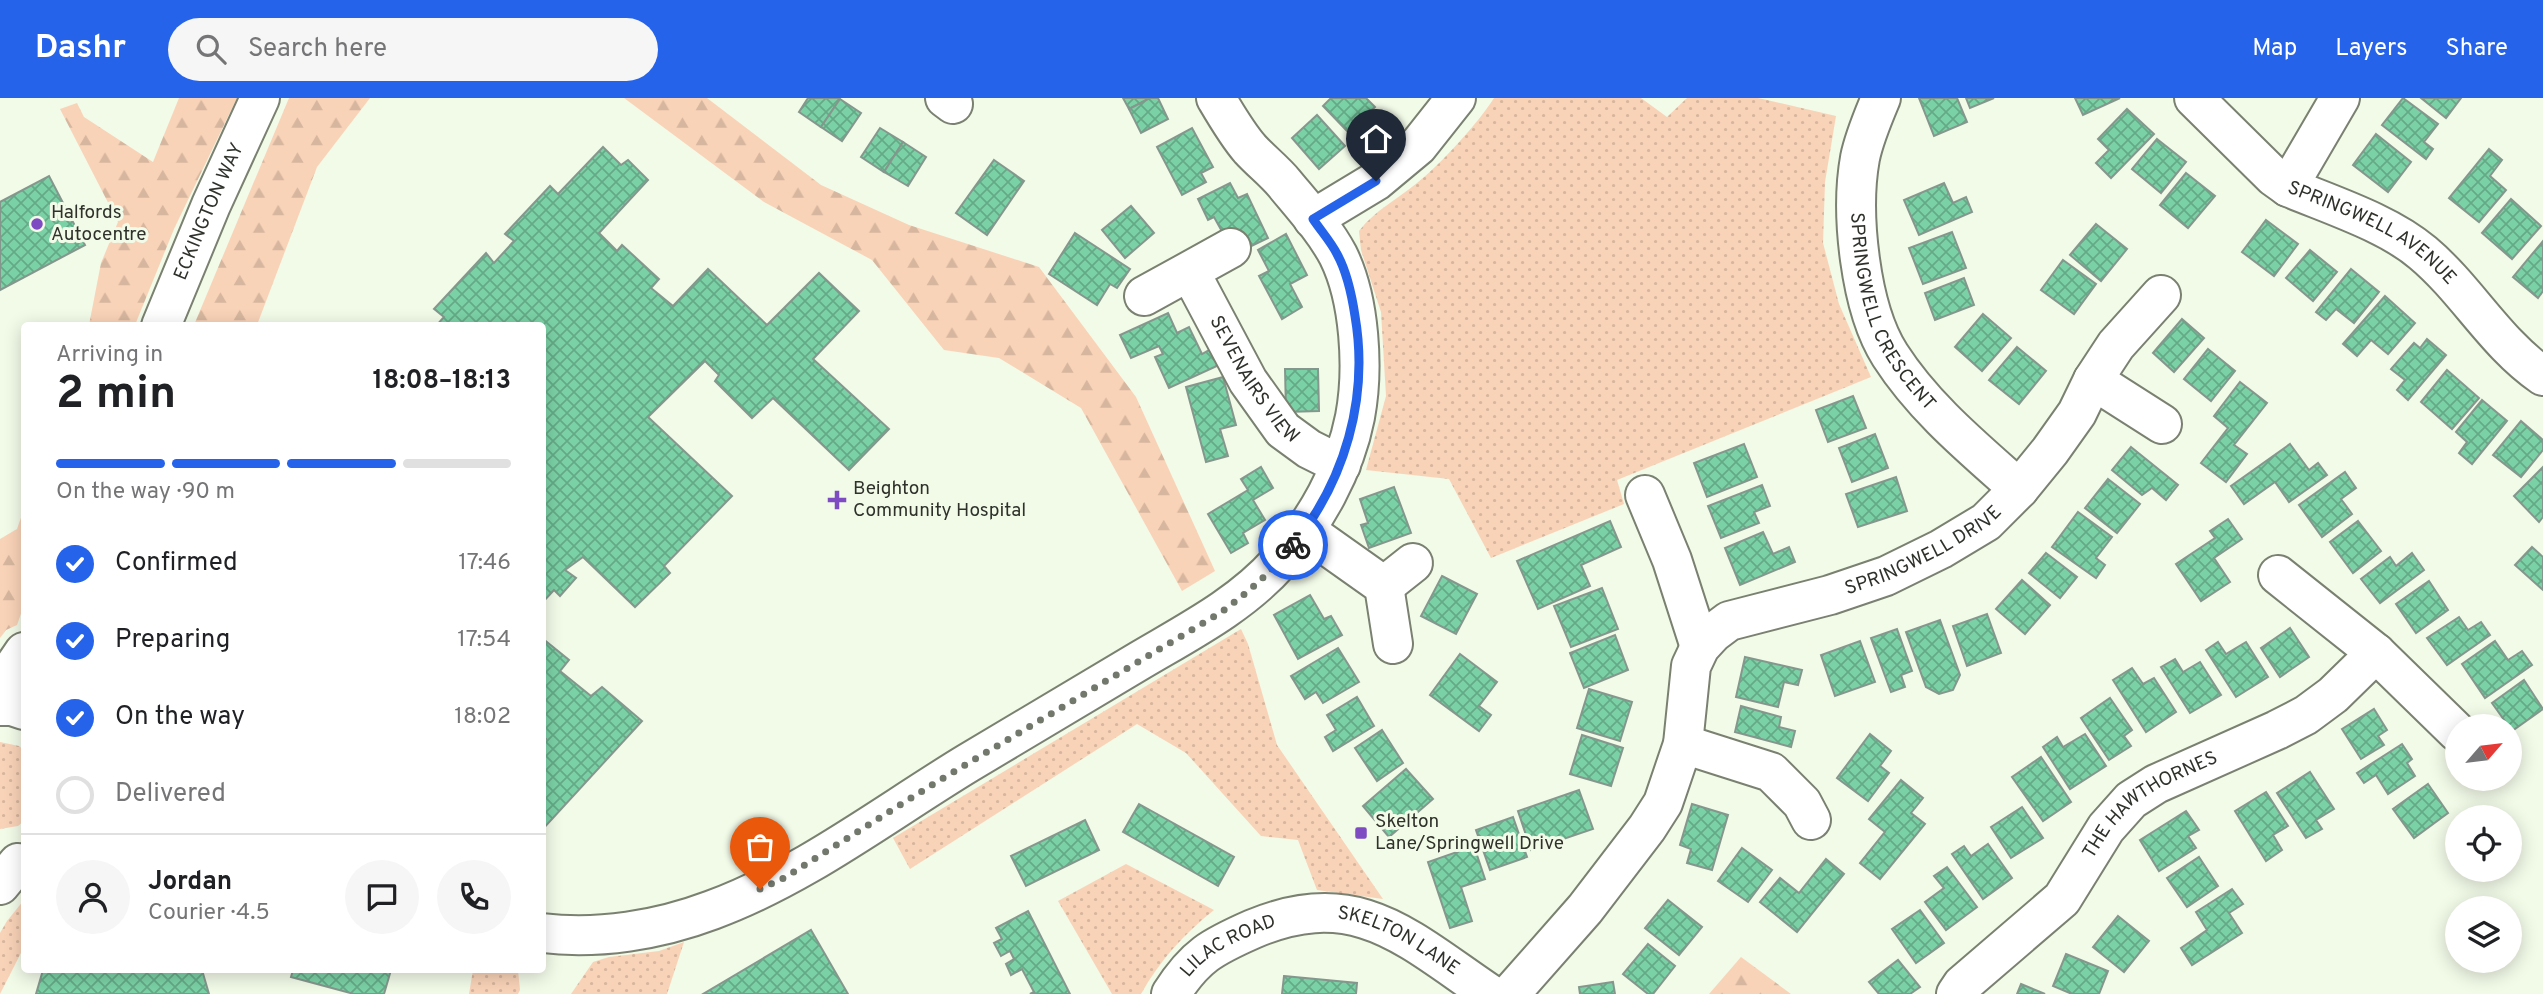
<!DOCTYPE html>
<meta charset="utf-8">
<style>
body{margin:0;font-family:Overpass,sans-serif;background:#f6f6f6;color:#202124;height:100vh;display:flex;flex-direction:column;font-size:26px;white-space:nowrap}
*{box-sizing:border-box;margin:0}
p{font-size:23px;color:#757577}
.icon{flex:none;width:38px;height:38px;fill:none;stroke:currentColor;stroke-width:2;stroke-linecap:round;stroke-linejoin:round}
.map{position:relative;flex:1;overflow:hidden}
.sheet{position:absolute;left:21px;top:224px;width:525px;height:651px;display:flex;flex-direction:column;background:#fff;border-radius:7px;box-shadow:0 4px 18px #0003}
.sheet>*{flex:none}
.needle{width:46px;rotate:62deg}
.tools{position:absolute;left:2445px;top:616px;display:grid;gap:14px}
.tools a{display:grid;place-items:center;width:77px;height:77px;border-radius:50%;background:#fff;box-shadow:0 4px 18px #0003;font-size:35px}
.pin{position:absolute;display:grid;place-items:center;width:60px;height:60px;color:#fff;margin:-72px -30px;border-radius:50% 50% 50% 0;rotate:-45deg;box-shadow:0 0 7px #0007}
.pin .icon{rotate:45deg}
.courier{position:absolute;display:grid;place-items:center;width:70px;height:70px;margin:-35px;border:5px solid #2563eb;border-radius:50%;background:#fff;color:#222;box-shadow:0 2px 9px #0007}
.summary em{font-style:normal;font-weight:700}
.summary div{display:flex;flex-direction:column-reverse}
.summary{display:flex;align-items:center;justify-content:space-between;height:119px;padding:0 35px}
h1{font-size:46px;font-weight:700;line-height:52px}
.bar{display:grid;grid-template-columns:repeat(4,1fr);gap:10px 7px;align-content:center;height:84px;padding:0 35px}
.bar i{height:9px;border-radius:5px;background:#e0e0e0}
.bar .current{background:#2563eb}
.bar p{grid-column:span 4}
.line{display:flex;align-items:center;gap:18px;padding:0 35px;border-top:2px solid #e0e0e0}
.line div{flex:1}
.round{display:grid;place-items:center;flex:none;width:74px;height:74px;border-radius:37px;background:#f6f6f6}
ol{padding:0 35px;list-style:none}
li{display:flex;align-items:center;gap:21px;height:77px}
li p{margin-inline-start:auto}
li .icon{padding:7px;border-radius:50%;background:#2563eb;color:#fff;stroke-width:4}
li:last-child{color:#757577}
li i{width:38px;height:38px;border:4px solid #e0e0e0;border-radius:50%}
header{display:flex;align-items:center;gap:42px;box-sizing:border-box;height:98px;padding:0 35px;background:#2563eb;color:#fff}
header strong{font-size:33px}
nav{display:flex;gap:38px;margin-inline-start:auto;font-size:24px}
.search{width:490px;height:63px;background:#f6f6f6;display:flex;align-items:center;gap:18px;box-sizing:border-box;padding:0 24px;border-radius:38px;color:#757577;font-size:26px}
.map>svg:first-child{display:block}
</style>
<header>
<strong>Dashr</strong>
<div class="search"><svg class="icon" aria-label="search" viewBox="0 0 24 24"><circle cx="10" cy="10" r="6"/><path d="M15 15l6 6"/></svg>Search here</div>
<nav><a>Map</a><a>Layers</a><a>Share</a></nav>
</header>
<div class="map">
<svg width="2543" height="896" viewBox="0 0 2543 896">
<defs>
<pattern id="grass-dots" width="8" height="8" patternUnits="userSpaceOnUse" patternTransform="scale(1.75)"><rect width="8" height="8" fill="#f9d3b8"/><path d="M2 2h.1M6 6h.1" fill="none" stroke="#d6b69e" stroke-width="1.8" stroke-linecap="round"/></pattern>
<pattern id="forest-firs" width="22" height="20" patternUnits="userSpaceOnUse" patternTransform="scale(1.75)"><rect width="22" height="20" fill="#f9d3b8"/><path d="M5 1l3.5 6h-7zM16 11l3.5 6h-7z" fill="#d6b69e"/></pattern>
<pattern id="building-cross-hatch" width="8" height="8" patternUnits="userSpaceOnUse" patternTransform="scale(1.75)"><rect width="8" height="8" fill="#7bd1a6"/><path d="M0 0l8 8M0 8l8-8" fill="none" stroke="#65aa87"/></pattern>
</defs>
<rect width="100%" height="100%" fill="#f2fae8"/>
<g fill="url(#grass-dots)">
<path d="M1494,0H1641L1667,19L1687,0H1758L1836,18L1825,84L1823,145L1839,206L1871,279L1617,382L1624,406L1491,460L1449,381L1366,372L1386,298L1381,214L1361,152L1359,133C1375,112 1398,101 1417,85C1440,67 1479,24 1494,0Z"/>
<path d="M1241,531L1248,546L1277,647L1383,801L1317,792L1298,742L1261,738L1186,655L1137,626L910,771L893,740Z"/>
<path d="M0,644L19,648L24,652V723L18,728L0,731Z"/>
<path d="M1126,766L1214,812C1184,836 1160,862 1141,896H1112L1058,803Z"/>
<path d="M24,802V849L0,896V835L7,823Z"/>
<path d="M684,844L667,896H571L593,864L609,859L659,853Z"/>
<path d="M473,872H518L520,892L518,896H469Z"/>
</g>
<g fill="url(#forest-firs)">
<path d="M179,0H237L174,131L135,227H89L101,165L118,124L60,11L77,5L84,19L153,64Z"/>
<path d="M289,0H370L317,69L257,227H194Z"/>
<path d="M624,0H707L821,87L909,127L1039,169L1136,299L1215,473L1182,493L1081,310L999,260L944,252L872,162L764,104Z"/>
<path d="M24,411V507L17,527L6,532L0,540V441L17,431Z"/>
<path d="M1741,859L1791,896H1709Z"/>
</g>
<g fill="url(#building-cross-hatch)" stroke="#85978d" stroke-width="2">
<path d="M808,0H839L840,1L821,29L799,14Z"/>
<path d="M1123,0H1150L1129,11Z"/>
<path d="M1150,0H1158L1168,21L1141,35L1129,11Z"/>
<path d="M1331,0H1366L1375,9L1349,35L1323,8Z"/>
<path d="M1919,0H1957L1967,24L1934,38Z"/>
<path d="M1966,0H1994L1970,10Z"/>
<path d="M2075,0H2120L2083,17Z"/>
<path d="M2403,0L2438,26L2424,44L2433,51L2426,61L2382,27Z"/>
<path d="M2421,0H2461L2446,20Z"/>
<path d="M840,1L861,15L842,43L821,29Z"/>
<path d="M2127,11L2154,36L2111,80L2096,65L2109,52L2098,41Z"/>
<path d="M1317,17L1345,48L1319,71L1292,40Z"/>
<path d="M880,30L903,44L884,74L861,59Z"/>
<path d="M1192,30L1213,69L1201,75L1206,84L1182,97L1157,49Z"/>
<path d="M2376,36L2411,64L2388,94L2353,67Z"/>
<path d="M2157,41L2186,64L2161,95L2132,71Z"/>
<path d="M903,44L926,59L908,88L884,74Z"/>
<path d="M603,49L621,67L628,62L648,82L599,135L617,153L622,147L659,181L651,190L673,208L708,171L767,227L819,175L859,213L813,261L889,331L849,372L773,300L752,320L715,283L719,277L705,263L648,319L732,398L664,468L670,475L635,509L583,459L565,472L576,480L560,498L554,492L542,505V228H436L444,219L434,211L486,155L494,165L514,143L505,136L550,88L558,96Z"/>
<path d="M2489,51L2502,62L2490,78L2506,92L2479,124L2449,100Z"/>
<path d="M994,62L1024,83L987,137L956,115Z"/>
<path d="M2186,75L2215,98L2188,130L2160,107Z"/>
<path d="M49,78L85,147L0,192V104Z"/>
<path d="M1230,85L1238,100L1247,96L1268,140L1243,152L1224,137L1214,119L1208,122L1198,101Z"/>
<path d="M1944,85L1953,105L1966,99L1972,114L1919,137L1904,102Z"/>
<path d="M2511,101L2541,128L2512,161L2482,135Z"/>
<path d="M1131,108L1154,135L1125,160L1102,132Z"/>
<path d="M2266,122L2298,146L2274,178L2242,154Z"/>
<path d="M2096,126L2127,151L2101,183L2070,157Z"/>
<path d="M1952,134L1966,170L1923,186L1909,150Z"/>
<path d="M1075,135L1130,171L1117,190L1110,186L1097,207L1049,176Z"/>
<path d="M1286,136L1307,177L1290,186L1302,209L1282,221L1259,178L1269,173L1258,152Z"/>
<path d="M2543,143V193L2538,200L2513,179Z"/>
<path d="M2310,152L2337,174L2313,203L2286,180Z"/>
<path d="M2063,162L2096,186L2074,216L2041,192Z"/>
<path d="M2351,171L2379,194L2354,225L2336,211L2326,222L2316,214Z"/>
<path d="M1964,180L1974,207L1935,222L1925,195Z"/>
<path d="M2385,198L2415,225L2388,256L2371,242L2357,258L2343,246Z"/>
<path d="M1168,215L1177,235L1189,229L1202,256L1211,251L1219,267L1169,290L1155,259L1163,256L1159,248L1131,260L1120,237Z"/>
<path d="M1983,216L2011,240L1982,273L1955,249Z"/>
<path d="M2182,221L2204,240L2174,274L2153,255Z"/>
<path d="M2427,241L2446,257L2408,302L2397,292L2405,282L2391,271L2414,245L2420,250Z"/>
<path d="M2017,249L2046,273L2019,306L1989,282Z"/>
<path d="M2208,251L2235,273L2211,303L2184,281Z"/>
<path d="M1285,271H1318L1319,313L1286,314Z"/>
<path d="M2447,272L2479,300L2452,331L2421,304Z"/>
<path d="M1223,279L1236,327L1220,331L1228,358L1206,364L1186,289Z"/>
<path d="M2240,284L2267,305L2234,347L2247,356L2226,384L2201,365L2228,330L2214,318Z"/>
<path d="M1853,298L1866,330L1828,344L1816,312Z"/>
<path d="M2482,302L2507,323L2472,366L2459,355L2467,344L2456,334Z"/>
<path d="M2521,323L2543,342V352L2521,379L2493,357Z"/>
<path d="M1875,336L1888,370L1852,384L1839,350Z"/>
<path d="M1744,346L1757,379L1707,399L1694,365Z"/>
<path d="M2290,346L2309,372L2318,365L2327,377L2289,404L2275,384L2244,406L2231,388Z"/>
<path d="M2131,349L2178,387L2166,402L2152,390L2142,397L2112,372Z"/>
<path d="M1261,369L1273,390L1253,402L1265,422L1243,435L1248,445L1231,455L1208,416L1248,392L1241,381Z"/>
<path d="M2543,369V419L2539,424L2514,398Z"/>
<path d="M2345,374L2356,390L2341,401L2352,416L2322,439L2299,407Z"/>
<path d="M1896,379L1907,413L1858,429L1846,396Z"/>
<path d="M2108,381L2140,406L2117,435L2085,410Z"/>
<path d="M1762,387L1770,408L1754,414L1759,425L1721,440L1708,408Z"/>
<path d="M1394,389L1411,435L1369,450L1361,427L1368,425L1360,401Z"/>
<path d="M2078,414L2112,439L2096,460L2105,467L2096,480L2052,449Z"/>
<path d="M2228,421L2242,441L2214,460L2230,484L2201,503L2176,466L2215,440L2210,433Z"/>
<path d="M1610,423L1621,449L1581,467L1590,488L1538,511L1517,463Z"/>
<path d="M2358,423L2381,453L2353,475L2330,444Z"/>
<path d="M1763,434L1773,456L1789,449L1795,464L1740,487L1725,450Z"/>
<path d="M2532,449L2543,459V492L2515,467Z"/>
<path d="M2046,455L2077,479L2060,500L2029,475Z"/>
<path d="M2412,455L2424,472L2380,505L2361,481L2390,459L2396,468Z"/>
<path d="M1442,478L1477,496L1456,536L1421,518Z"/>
<path d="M2022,482L2050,507L2025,536L1996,511Z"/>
<path d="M2429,483L2448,512L2416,535L2396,506Z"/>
<path d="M1602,490L1618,531L1571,549L1554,508Z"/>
<path d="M1310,497L1324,521L1331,518L1342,537L1298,561L1274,517Z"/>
<path d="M1987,516L2001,555L1967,568L1953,528Z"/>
<path d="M2459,519L2468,532L2481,524L2490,537L2447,567L2427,540Z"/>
<path d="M1940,522L1960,577L1953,592L1939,596L1926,589L1906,534Z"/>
<path d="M2290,530L2309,559L2280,579L2261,550Z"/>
<path d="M1897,531L1912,573L1901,577L1905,589L1891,594L1871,540Z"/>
<path d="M1615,537L1628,572L1584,590L1570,555Z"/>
<path d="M542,540L569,562L560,573L591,598L602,589L642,623L542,732V645L546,641L542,637Z"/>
<path d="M1860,543L1875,584L1835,598L1821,557Z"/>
<path d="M2495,543L2508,562L2522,553L2532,567L2485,600L2462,566Z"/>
<path d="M2218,544L2226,556L2246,544L2268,579L2236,599L2206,552Z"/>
<path d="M1338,550L1359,584L1323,605L1316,594L1305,601L1291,578Z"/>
<path d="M1460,556L1497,584L1479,608L1491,617L1479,633L1430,597Z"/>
<path d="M1745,559L1802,572L1798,587L1784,584L1778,609L1736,599Z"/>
<path d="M2175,561L2183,574L2200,564L2221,597L2190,615L2161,569Z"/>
<path d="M2132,570L2143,586L2154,580L2176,614L2146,634L2113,582Z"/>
<path d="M2524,582L2543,611L2512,633L2492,605Z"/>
<path d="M1589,591L1632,604L1620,643L1577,630Z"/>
<path d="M1357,599L1374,628L1333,653L1325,639L1336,632L1327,617Z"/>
<path d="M2110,600L2132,632L2124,638L2131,648L2109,662L2081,620Z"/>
<path d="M1741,608L1781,619L1779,629L1795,633L1791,649L1735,634Z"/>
<path d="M2374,611L2387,632L2378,638L2384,647L2361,661L2342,631Z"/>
<path d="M1382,632L1403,665L1377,683L1355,650Z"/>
<path d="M1870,636L1891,653L1880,668L1889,675L1868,703L1837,680Z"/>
<path d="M2085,636L2106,668L2070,691L2043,649L2057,639L2063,649Z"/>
<path d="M1582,637L1623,650L1611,688L1570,676Z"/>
<path d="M2402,646L2412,661L2407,665L2415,678L2388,696L2376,677L2364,685L2357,675Z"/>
<path d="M2041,659L2071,704L2043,723L2012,679Z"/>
<path d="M1406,671L1433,701L1389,739L1363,708Z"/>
<path d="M2310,674L2334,711L2316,722L2322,731L2306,740L2277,695Z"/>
<path d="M1901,682L1923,700L1911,715L1925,726L1880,781L1860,765L1885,734L1869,721Z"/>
<path d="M2428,686L2448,715L2414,740L2393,711Z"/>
<path d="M1579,692L1593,731L1531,752L1518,713Z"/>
<path d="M2266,694L2288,728L2273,737L2282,752L2266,763L2235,713Z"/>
<path d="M1139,706L1234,759L1218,788L1123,734Z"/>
<path d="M1692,706L1728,717L1712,772L1687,765L1691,751L1680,747Z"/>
<path d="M2022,709L2043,740L2011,760L1991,729Z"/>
<path d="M2186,713L2199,732L2188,738L2196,750L2159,773L2140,742Z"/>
<path d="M1513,719L1527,759L1490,772L1476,732Z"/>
<path d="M1085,722L1099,752L1026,788L1011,758Z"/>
<path d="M1988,746L2012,780L1983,801L1952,756L1964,748L1971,758Z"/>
<path d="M1474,748L1485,781L1461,789L1472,823L1450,830L1428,764Z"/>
<path d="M1742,750L1772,772L1748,804L1718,783Z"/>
<path d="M2199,759L2218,788L2187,809L2167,780Z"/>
<path d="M1826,761L1844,776L1797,834L1760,804L1780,780L1799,795Z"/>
<path d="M1947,769L1977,809L1946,832L1925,804L1944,790L1934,778Z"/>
<path d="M2232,791L2243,806L2229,815L2242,835L2192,867L2181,850L2207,832L2196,814Z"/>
<path d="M1668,802L1702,829L1679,857L1645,830Z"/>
<path d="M1920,812L1944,845L1916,865L1892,831Z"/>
<path d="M1028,813L1070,896H1030L1034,894L1022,871L1011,877L1006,866L1014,861L1010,853L1001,858L994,845L1002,841L996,830Z"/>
<path d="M2118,818L2149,843L2124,874L2093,849Z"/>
<path d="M811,832L848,896H703Z"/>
<path d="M1648,846L1675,868L1653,896H1648L1623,876Z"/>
<path d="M2066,856L2108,873L2099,896H2072L2053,888Z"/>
<path d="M1898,862L1920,889L1910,896H1879L1869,884Z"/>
<path d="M43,872H202L209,896H36Z"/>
<path d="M293,872H391L384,896H354L291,879Z"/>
<path d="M1284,878L1357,885L1356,896H1282Z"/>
<path d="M1613,884L1615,896H1580L1579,889Z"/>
<path d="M2021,886L2045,896H2017Z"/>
</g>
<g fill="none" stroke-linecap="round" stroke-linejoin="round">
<g stroke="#7a8171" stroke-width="42">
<g id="minor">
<path d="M945,0L953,6"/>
<path id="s1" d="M1881,0C1873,19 1864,40 1860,60C1850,115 1860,210 1890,257C1924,310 1973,350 2019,391"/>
<path id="s2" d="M2194,0L2274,79L2288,89C2331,107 2388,125 2423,155C2467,192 2495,245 2543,278"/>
<path d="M2288,89L2340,0"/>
<path d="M1313,121L1376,83L1418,48L1456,0"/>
<path id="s3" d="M1190,174L1248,283L1283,332L1309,351L1341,367"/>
<path d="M1144,198L1231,150"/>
<path d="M2093,282L2162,326"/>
<path d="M1645,397L1672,462L1700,549"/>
<path d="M1305,432L1384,488L1393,546"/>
<path d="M2278,477L2376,555L2457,634"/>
<path d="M1384,488L1413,465"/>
<path d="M1683,646L1771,674L1802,705L1811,722"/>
<path d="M542,835C598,842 659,832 712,812C804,778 884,716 968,665C1025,631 1082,597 1139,563C1188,534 1241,507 1279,464C1315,425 1345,371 1355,319C1364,271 1360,201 1338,157C1324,131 1303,108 1284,85C1274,73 1261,63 1250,51C1237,36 1226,17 1216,0"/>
<path id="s4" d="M1171,896C1195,858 1212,849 1253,831C1357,787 1408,841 1490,896"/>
<path id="s5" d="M1510,896L1585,811L1647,730L1663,705L1683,646L1691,568L1700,549L1713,535L1729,523L1830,497L1886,478L1941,451L1986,424L2019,391L2050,353L2077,315L2093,282L2116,247L2161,197"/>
<path id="s6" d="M1956,896L1962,887L2062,801L2106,730L2131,702L2156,686L2277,632L2306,617L2333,597L2376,555"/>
</g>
</g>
<g stroke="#7a8171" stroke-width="42">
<g id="major">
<path id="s7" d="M161,228L211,107L260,0"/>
<path d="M0,589L24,554"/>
<path d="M0,608H12L24,612"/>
<path d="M0,787L18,765"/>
</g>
</g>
<use href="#minor" stroke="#fff" stroke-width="38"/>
<use href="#major" stroke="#fff" stroke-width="38"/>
</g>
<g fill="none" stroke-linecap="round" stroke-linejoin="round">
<path stroke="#73786d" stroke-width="7" stroke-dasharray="0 12.6" d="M760,791L784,780L935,685L1220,515C1247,495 1272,474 1293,447"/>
<path stroke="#2563eb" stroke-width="9" d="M1293,447C1345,383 1369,300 1355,218C1352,198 1347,174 1337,156C1331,144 1321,133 1313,121L1376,83"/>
</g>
<g fill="#7e4bc2" stroke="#f2fae8" stroke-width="2.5">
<circle cx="37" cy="126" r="7"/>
<path d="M833.5 391.5h7v7h7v7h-7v7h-7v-7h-7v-7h7z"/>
<rect x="1354" y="728" width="14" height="14" rx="3.5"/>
</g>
<g text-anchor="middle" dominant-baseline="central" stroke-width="6" stroke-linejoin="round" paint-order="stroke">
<g font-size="19" fill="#2f322b" stroke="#f2fae8">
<text stroke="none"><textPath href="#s7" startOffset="124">ECKINGTON WAY</textPath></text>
<text stroke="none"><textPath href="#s2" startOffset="226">SPRINGWELL AVENUE</textPath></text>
<text stroke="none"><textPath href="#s1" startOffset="226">SPRINGWELL CRESCENT</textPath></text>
<text stroke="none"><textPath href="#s3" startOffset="126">SEVENAIRS VIEW</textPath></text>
<text stroke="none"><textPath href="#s5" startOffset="654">SPRINGWELL DRIVE</textPath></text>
<text stroke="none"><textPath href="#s6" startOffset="276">THE HAWTHORNES</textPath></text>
<text stroke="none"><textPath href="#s4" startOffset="261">SKELTON LANE</textPath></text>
<text stroke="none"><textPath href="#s4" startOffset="77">LILAC ROAD</textPath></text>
</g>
<g font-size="19" fill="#2f322b" stroke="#f2fae8" text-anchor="start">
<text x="51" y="115">Halfords<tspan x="51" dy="22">Autocentre</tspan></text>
<text x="853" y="391">Beighton<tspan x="853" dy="22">Community Hospital</tspan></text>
<text x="1375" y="724">Skelton<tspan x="1375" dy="22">Lane/Springwell Drive</tspan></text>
</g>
</g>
</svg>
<div class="tools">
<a><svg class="needle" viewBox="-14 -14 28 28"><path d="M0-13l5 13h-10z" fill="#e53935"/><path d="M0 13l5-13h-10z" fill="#757577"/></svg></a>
<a><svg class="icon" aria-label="locate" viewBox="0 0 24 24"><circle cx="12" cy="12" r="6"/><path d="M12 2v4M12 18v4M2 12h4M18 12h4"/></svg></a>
<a><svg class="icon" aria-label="layers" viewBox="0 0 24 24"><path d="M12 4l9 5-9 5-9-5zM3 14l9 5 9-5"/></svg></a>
</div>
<div class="pin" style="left:760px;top:791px;background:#ea580c"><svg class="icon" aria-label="bag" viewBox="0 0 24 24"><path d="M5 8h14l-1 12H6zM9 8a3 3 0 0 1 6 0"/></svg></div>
<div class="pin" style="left:1376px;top:83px;background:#1f2937"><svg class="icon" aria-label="home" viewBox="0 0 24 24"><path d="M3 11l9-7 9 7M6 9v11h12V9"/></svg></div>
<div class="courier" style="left:1293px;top:447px"><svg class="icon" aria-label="bike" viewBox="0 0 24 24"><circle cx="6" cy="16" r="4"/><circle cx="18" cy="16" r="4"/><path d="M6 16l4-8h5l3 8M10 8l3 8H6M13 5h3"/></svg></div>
<section class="sheet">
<div class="summary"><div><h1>2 min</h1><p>Arriving in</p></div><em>18:08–18:13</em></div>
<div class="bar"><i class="current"></i><i class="current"></i><i class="current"></i><i></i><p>On the way · 90 m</p></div>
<ol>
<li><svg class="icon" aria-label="check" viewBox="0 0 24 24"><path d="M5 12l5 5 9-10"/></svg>Confirmed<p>17:46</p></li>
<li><svg class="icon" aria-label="check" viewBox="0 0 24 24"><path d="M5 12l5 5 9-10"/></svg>Preparing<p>17:54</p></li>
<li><svg class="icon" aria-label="check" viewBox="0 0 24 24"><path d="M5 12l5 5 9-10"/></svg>On the way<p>18:02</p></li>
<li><i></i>Delivered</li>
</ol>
<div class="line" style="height:126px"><a class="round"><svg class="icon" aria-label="person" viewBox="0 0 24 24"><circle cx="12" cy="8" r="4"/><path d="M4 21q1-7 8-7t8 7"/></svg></a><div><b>Jordan</b><p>Courier · 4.5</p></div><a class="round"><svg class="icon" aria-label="chat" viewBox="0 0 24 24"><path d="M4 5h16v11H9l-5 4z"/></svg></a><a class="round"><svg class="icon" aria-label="phone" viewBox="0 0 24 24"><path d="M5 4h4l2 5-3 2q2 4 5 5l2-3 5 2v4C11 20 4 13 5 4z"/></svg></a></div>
</section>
</div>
